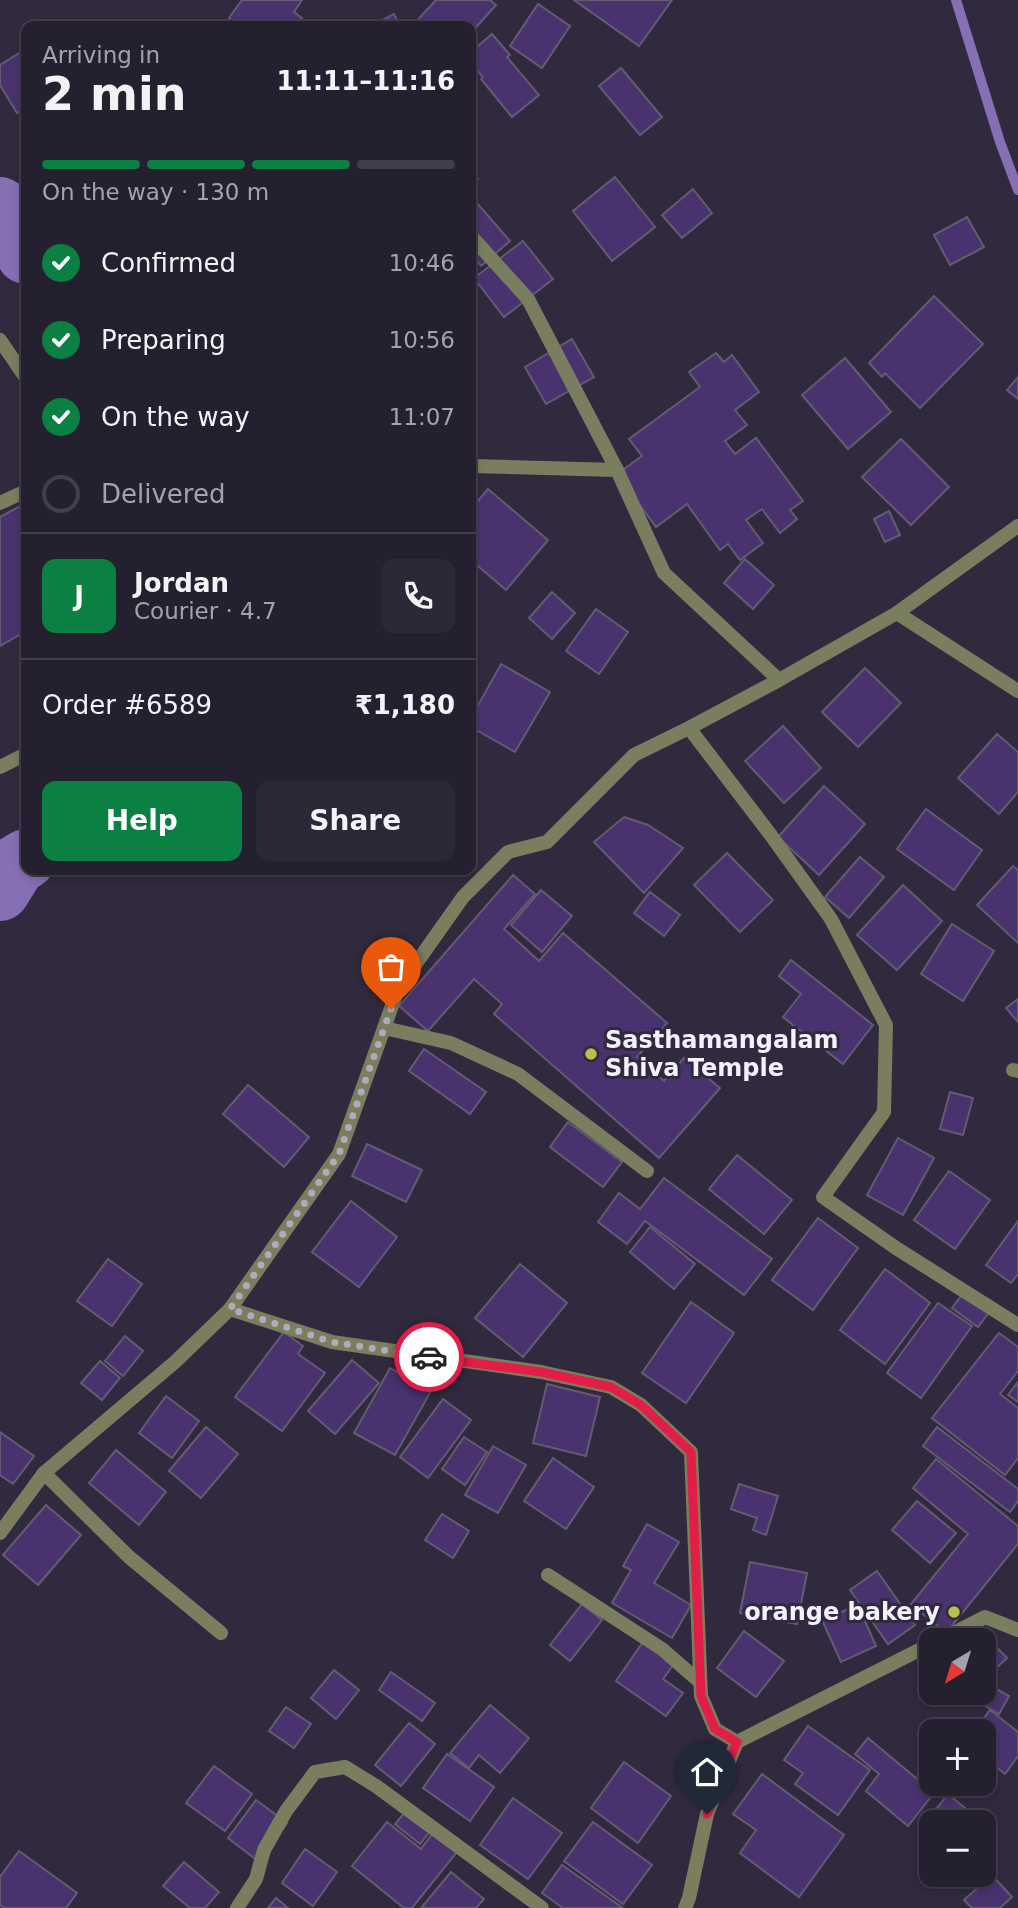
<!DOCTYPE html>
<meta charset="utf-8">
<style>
body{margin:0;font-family:"DejaVu Sans",sans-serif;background:#2d2837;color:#f1f3f6;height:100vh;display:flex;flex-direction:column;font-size:26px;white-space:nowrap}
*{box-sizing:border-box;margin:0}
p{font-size:23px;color:#a3a3aa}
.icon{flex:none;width:38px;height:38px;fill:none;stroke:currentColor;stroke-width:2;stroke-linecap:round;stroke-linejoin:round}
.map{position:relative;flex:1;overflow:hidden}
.drawer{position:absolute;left:21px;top:21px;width:455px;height:854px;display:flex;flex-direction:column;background:#25202f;border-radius:14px;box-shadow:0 4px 10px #0003,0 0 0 2px #423e4b}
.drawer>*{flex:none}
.needle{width:46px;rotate:218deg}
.buttons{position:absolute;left:919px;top:1628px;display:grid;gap:14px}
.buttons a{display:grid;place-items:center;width:77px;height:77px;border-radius:14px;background:#25202f;box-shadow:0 4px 10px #0003,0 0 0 2px #423e4b;font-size:35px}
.pin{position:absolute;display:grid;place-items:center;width:60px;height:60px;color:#fff;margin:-72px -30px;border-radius:50% 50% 50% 0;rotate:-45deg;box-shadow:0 0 7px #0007}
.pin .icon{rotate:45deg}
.courier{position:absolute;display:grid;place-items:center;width:70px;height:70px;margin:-35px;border:5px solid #e11d48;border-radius:50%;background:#fff;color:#222;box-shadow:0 2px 9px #0007}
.summary em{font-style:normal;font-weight:700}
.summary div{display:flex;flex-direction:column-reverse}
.summary{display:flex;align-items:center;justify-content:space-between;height:119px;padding:0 21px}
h1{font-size:46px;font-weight:700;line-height:52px}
.bar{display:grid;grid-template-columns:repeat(4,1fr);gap:10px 7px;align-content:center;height:84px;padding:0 21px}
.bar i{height:9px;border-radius:5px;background:#423e4b}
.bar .selected{background:#0b8043}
.bar p{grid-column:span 4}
.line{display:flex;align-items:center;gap:18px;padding:0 21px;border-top:2px solid #423e4b}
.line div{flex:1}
.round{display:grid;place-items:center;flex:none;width:74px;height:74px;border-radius:14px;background:#2d2837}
ol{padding:0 21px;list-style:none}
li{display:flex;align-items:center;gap:21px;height:77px}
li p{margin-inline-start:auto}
li .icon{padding:7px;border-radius:50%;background:#0b8043;color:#fff;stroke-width:4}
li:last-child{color:#a3a3aa}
li i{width:38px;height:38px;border:4px solid #423e4b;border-radius:50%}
.primary-button{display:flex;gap:14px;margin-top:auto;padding:14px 21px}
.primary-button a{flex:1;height:80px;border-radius:14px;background:#0b8043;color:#fff;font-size:28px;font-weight:700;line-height:80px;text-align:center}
.primary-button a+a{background:#2d2837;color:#f1f3f6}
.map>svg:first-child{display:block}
</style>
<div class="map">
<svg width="1018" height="1908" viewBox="0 0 1018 1908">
<rect width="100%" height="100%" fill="#312a3f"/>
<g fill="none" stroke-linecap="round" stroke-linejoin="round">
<path stroke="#866fb2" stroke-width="10" d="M956,0L1000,142L1018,190"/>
<g stroke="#866fb2" stroke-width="60">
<path d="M0,207L26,254"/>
<path d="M0,891L16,865L26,859"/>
</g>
</g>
<g fill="#4a326f" stroke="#625b72" stroke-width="2">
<path d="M242,0H302L294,12L302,18L297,26H240L229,18Z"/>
<path d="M436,0H490L496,5L471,33V26H412Z"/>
<path d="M574,0H672L639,46Z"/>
<path d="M538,4L570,26L542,68L510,46Z"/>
<path d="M394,14L400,26H371Z"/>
<path d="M492,34L510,55L507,57L539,95L512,117L481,79L483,77L471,63V52Z"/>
<path d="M26,49V107L17,113L0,85V65Z"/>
<path d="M621,68L662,117L640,135L599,86Z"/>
<path d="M471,170L478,179L471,185Z"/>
<path d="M615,177L655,227L612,261L573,211Z"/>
<path d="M693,189L712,213L682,238L662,215Z"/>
<path d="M476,202L510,241L481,266L471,253V206Z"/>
<path d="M967,217L984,247L950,265L934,235Z"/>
<path d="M523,241L553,279L504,317L474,278Z"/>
<path d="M934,296L983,344L920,408L885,373L882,377L869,363Z"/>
<path d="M572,339L594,377L546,404L525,367Z"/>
<path d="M716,353L724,362L732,355L759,392L735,410L747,425L725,441L735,454L756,438L803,501L790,510L797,519L780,533L762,509L746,520L763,543L740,560L728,544L720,550L687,504L656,527L617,474L642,456L629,439L700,387L689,372Z"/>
<path d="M845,358L891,412L848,449L802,395Z"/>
<path d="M1018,377V399L1007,390Z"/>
<path d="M901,439L949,487L911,525L862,477Z"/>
<path d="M488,489L548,540L506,590L471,560V509Z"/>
<path d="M26,503V631L0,646V517Z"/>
<path d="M889,511L900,535L885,542L874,519Z"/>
<path d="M745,559L774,585L753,609L724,583Z"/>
<path d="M552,592L575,613L552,639L529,618Z"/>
<path d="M596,609L628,632L599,674L566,651Z"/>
<path d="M501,664L550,692L515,752L471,727V718Z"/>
<path d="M865,668L901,703L858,747L822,712Z"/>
<path d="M783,726L821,768L784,803L745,761Z"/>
<path d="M997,734L1018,752V792L999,814L958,778Z"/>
<path d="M824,786L865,824L819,875L778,837Z"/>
<path d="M926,809L982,850L954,890L897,849Z"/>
<path d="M624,817L648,825L683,848L644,893L594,842Z"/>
<path d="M727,853L773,900L740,932L694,885Z"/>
<path d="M860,857L884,877L849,918L825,897Z"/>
<path d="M1013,866L1018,870V943L977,905Z"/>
<path d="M513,875L535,894L504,929L539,961L563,933L667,1023L637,1057L664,1081L684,1058L720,1088L659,1158L494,1014L502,1004L474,979L428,1031L399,1006Z"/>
<path d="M903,885L942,921L897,970L857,935Z"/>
<path d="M541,890L572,916L542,952L511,925Z"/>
<path d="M650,892L680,915L664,936L634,913Z"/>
<path d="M952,924L994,951L963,1001L921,974Z"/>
<path d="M791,960L873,1025L843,1064L783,1017L801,994L779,976Z"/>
<path d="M1018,999V1022L1006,1008Z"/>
<path d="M424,1049L486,1092L470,1114L409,1071Z"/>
<path d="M248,1085L309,1137L284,1167L223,1114Z"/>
<path d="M950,1092L973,1098L963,1135L940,1129Z"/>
<path d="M568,1122L622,1162L603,1187L550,1147Z"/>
<path d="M898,1138L934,1158L903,1215L867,1195Z"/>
<path d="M367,1144L422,1170L406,1202L352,1176Z"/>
<path d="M737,1155L792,1200L764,1234L709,1189Z"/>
<path d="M949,1171L990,1200L955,1249L914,1220Z"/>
<path d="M664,1178L772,1259L744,1295L645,1221L627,1244L598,1222L619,1193L640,1209Z"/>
<path d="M351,1201L397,1237L359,1287L312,1252Z"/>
<path d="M818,1218L858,1248L813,1310L772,1280Z"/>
<path d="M1018,1221V1274L1011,1283L986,1265Z"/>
<path d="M650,1227L695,1264L674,1289L630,1252Z"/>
<path d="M108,1259L142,1284L112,1326L77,1301Z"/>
<path d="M520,1264L567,1303L523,1357L475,1318Z"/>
<path d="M885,1269L930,1303L885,1364L840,1330Z"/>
<path d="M964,1292L990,1311L978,1327L952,1308Z"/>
<path d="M691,1302L734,1333L686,1403L642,1373Z"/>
<path d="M938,1303L972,1326L921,1398L887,1373Z"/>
<path d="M284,1332L303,1346L298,1354L325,1373L282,1431L235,1397Z"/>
<path d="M999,1333L1018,1347V1371L1000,1394L1018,1408V1458L1005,1475L932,1418Z"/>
<path d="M125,1336L143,1351L123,1376L105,1361Z"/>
<path d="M352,1360L379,1383L335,1434L308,1411Z"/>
<path d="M100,1361L120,1378L102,1400L81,1383Z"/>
<path d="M390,1368L431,1391L395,1455L354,1433Z"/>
<path d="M1018,1382V1402L1008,1395Z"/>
<path d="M547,1384L600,1397L586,1456L533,1443Z"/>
<path d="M166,1396L199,1421L172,1458L139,1433Z"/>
<path d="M443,1399L471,1420L428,1478L400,1457Z"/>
<path d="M206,1427L238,1454L201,1498L169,1471Z"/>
<path d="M937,1427L1018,1489V1501L1010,1512L923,1446Z"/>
<path d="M0,1432L34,1456L13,1484L0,1475Z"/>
<path d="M464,1437L487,1452L465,1485L442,1469Z"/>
<path d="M493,1446L526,1465L498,1513L465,1495Z"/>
<path d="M116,1450L166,1492L139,1525L89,1483Z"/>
<path d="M553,1458L594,1487L566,1529L524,1501Z"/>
<path d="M936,1459L1018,1526V1544L946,1633L911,1604L968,1534L913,1488Z"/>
<path d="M739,1484L778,1496L766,1535L753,1530L757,1518L731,1509Z"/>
<path d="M917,1501L956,1533L930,1563L892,1530Z"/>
<path d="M46,1505L81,1535L38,1585L3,1555Z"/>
<path d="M442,1514L469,1531L453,1558L425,1540Z"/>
<path d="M647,1524L679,1542L654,1583L691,1605L672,1638L612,1603L631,1570L623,1566Z"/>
<path d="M750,1562L807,1573L797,1624L740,1613Z"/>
<path d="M877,1571L915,1625L888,1644L850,1590Z"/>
<path d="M582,1604L602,1620L570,1661L550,1645Z"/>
<path d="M858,1605L876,1646L841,1662L822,1620Z"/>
<path d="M744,1631L784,1661L756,1697L717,1668Z"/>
<path d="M982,1632L1007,1658L984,1680V1640H973Z"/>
<path d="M643,1642L674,1664L663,1679L683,1693L666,1716L616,1681Z"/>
<path d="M334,1670L359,1690L336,1719L311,1698Z"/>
<path d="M391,1672L435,1703L422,1721L379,1690Z"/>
<path d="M989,1685L1009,1696L999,1714L980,1703Z"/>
<path d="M490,1705L529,1738L500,1773L479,1755L469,1768L450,1753Z"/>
<path d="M286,1707L311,1724L294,1748L269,1731Z"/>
<path d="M990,1710L1018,1732V1756L1005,1774L984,1757V1731H974Z"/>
<path d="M409,1723L435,1744L401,1786L375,1765Z"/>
<path d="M808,1726L870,1770L838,1815L795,1784L803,1773L784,1760Z"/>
<path d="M868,1738L934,1793L908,1826L866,1791L879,1774L855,1754Z"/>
<path d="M447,1754L494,1787L470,1821L423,1788Z"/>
<path d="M624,1762L671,1796L638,1843L591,1808Z"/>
<path d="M214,1766L252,1794L225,1831L186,1803Z"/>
<path d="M762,1774L844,1835L799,1897L740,1853L756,1830L733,1814Z"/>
<path d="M948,1794L977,1818L974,1822H931V1839L920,1830Z"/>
<path d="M513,1798L562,1833L528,1879L480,1845Z"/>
<path d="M256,1800L287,1823L258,1861L228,1838Z"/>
<path d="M406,1811L430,1831L420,1844L395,1824Z"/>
<path d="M387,1822L421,1849L433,1833L457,1852L412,1908H404L352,1866Z"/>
<path d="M593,1822L652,1865L623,1904L564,1861Z"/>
<path d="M305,1849L337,1872L313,1906L282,1883Z"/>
<path d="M19,1851L77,1893L66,1908H4L0,1905V1877Z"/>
<path d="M931,1860V1873L929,1876L922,1870Z"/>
<path d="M184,1862L219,1892L205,1908H190L163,1886Z"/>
<path d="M562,1865L623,1908H563L542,1893Z"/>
<path d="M451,1872L484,1899L476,1908H421Z"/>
<path d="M992,1875L1012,1897L1000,1908H972L964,1900Z"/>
<path d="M276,1898L288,1908H268Z"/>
</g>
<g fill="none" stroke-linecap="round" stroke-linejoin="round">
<path stroke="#7a7e5f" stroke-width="14" d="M1013,1070L1018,1071"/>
<g stroke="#7a7e5f" stroke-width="14">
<path d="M471,236L528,299L617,470"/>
<path d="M0,340L26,378"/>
<path d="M471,466L617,470L664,573L779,680"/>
<path d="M0,503L26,491"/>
<path d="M1018,526L897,613L1018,691"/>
<path d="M689,728L770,834L831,919L886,1025L884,1112L823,1197L896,1248L1018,1325"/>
<path d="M0,767L26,754"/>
<path d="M384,1028L451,1043L518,1074L647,1171"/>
<path d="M230,1309L332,1342L541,1372L611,1387L641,1405L691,1452L701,1696L715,1729L737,1742"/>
<path d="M44,1473L129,1557L221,1633"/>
<path d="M0,1533L44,1473L175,1362L230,1309L339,1154L398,989L463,897L508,852L547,842L634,755L689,728L779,680L897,613"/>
<path d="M548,1575L662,1649L700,1682"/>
<path d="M940,1640L985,1617L1018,1630"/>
<path d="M237,1908L256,1879L264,1850L286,1811L315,1772L345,1767L376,1786L542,1908"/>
<path d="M685,1908L689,1898L707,1814L737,1742L931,1644"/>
</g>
</g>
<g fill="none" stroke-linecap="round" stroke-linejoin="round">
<path stroke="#b0abbb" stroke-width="7" stroke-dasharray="0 12.6" d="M391,1009L339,1154L230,1309L332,1342L429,1357"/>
<path stroke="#e11d48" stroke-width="9" d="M429,1357L541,1372L611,1387L641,1405L691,1452L701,1696L715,1729L737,1742L707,1814"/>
</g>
<g fill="#b6c249" stroke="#312a3f" stroke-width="2.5">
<circle cx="591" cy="1054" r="7"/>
<circle cx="954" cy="1612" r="7"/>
</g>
<g text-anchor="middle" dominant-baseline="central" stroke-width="6" stroke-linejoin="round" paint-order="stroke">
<g font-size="24" font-weight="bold" fill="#f4f0fe" stroke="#312a3f" text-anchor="start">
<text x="605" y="1040">Sasthamangalam<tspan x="605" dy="28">Shiva Temple</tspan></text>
<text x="940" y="1612" text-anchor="end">orange bakery</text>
</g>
</g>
</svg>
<div class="buttons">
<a><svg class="needle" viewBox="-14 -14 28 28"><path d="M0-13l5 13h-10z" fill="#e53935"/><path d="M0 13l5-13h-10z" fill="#a3a3aa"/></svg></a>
<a>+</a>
<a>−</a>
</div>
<div class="pin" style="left:391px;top:1009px;background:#ea580c"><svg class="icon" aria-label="bag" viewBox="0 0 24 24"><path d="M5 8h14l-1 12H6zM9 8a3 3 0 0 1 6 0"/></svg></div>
<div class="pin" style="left:707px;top:1814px;background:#1f2937"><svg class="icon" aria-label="home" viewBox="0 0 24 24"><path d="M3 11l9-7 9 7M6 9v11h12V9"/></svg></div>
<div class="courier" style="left:429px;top:1357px"><svg class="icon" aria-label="car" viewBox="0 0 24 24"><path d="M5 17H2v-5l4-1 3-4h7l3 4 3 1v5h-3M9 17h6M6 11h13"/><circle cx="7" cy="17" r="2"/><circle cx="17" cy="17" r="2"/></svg></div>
<section class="drawer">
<div class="summary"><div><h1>2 min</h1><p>Arriving in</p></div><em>11:11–11:16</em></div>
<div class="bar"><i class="selected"></i><i class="selected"></i><i class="selected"></i><i></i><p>On the way · 130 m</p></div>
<ol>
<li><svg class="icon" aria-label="check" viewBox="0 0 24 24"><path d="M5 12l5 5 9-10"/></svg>Confirmed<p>10:46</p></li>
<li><svg class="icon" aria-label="check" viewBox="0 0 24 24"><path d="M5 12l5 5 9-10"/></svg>Preparing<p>10:56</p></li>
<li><svg class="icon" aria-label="check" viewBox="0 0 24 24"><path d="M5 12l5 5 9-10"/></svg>On the way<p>11:07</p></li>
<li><i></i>Delivered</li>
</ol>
<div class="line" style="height:126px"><b class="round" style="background:#0b8043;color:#fff">J</b><div><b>Jordan</b><p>Courier · 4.7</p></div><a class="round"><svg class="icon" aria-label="phone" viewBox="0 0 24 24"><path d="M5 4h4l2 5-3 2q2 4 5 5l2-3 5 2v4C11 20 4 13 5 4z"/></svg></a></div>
<div class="line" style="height:91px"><div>Order #6589</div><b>₹1,180</b></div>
<div class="primary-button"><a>Help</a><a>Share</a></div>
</section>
</div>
